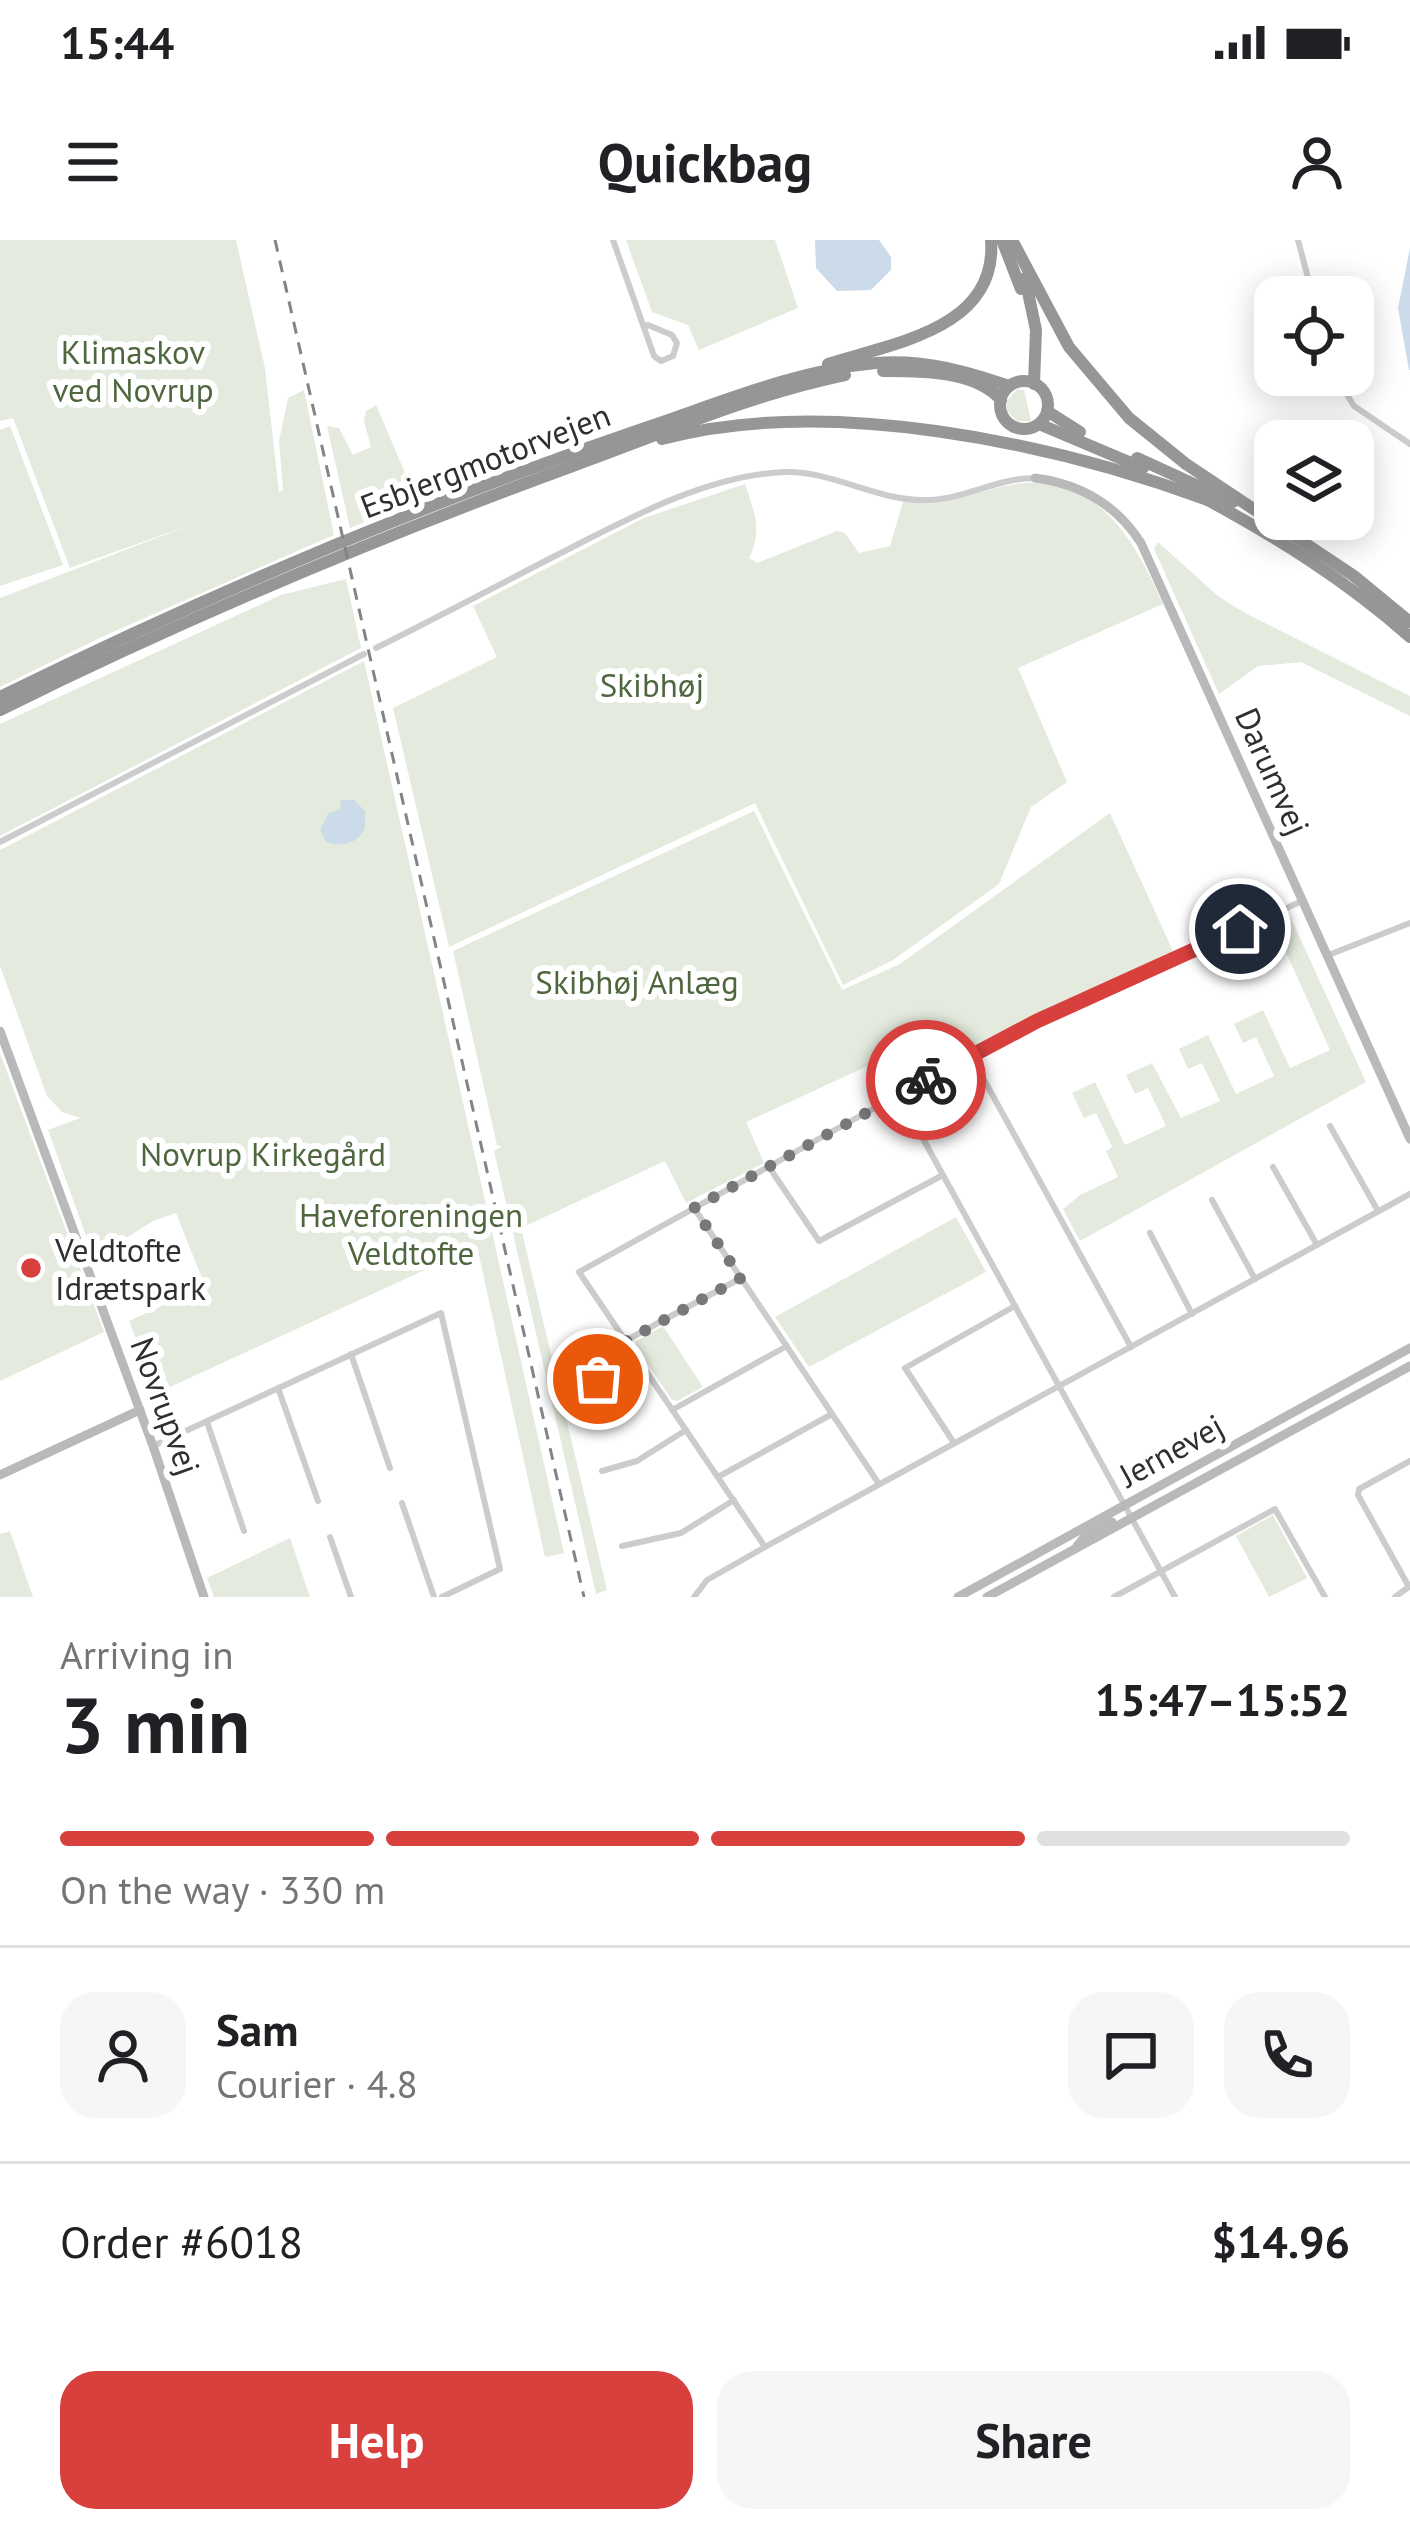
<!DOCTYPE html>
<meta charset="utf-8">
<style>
body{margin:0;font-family:"PT Sans",sans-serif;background:#f6f6f6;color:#202124;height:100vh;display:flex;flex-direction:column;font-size:45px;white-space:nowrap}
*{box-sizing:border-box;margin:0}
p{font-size:39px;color:#757577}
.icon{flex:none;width:66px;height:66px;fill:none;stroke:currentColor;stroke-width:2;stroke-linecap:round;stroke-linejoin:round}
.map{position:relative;height:1357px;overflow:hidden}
.side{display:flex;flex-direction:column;background:#fff;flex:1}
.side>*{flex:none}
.fabs{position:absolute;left:1254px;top:36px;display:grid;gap:24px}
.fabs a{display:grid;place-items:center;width:120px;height:120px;border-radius:24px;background:#fff;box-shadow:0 6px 30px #0003;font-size:60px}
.pin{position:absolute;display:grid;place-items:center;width:102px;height:102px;color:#fff;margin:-51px;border:6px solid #fff;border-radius:50%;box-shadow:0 3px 12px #0007}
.courier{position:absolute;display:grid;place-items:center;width:120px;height:120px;margin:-60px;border:9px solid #d8403e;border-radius:50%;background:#fff;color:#222;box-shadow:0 3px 15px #0007}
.headline em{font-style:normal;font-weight:800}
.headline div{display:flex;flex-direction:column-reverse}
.headline{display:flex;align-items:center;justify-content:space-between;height:204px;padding:0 60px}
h1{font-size:78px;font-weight:800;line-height:90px}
.bar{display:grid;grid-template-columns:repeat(4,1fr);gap:18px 12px;align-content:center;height:144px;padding:0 60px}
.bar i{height:15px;border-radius:9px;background:#e0e0e0}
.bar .on{background:#d8403e}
.bar p{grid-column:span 4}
.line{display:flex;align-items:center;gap:30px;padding:0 60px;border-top:3px solid #e0e0e0}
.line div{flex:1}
.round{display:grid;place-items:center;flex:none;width:126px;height:126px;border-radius:36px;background:#f6f6f6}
.cta{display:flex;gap:24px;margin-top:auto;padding:24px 60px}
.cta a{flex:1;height:138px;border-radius:36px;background:#d8403e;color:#fff;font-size:48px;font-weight:800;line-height:138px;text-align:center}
.cta a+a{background:#f6f6f6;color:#202124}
.status{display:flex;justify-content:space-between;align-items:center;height:84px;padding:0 60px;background:#fff;direction:ltr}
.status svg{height:33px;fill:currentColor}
header{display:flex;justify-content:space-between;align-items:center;height:156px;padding:0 60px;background:#fff;font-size:54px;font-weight:800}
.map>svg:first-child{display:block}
</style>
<div class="status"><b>15:44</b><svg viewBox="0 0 49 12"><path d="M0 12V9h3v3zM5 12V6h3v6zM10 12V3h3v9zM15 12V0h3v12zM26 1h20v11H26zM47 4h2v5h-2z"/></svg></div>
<header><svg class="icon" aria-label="menu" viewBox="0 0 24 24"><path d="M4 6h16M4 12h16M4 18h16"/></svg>Quickbag<svg class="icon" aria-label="person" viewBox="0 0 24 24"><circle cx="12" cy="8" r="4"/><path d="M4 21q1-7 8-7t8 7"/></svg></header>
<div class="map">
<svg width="1410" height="1357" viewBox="0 0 1410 1357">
<rect width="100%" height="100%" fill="#fff"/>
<g fill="#e4ebde">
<path d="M0,0H236L265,128L279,252L283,250L279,201L288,158L304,150L334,295L106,395L0,447V358L198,282L70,328L13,178L0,181Z"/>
<path d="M626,0H775L798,68L699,110L688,85L652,72Z"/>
<path d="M1017,149L1024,150L1031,181H1017L1007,171V161Z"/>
<path d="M376,165L417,261L350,288L327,186L339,188L353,215L371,207L364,181L366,171Z"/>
<path d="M10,186L63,325L0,346V190Z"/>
<path d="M745,244C754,271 763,291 749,318L757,323L837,291L845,293L859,313L890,306L903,262C946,263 964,255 1005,246C1093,227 1133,296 1163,364L1018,428L1067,542L1031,567L999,644L893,720L843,745L755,563L449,707L393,468L497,417L473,366L644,278Z"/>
<path d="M1158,302L1218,356L1245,373L1410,456V476L1301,422L1258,426L1219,454L1154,309Z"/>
<path d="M346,339L361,408L0,596V484L281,355Z"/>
<path d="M364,421L564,1313L545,1317L477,1006L157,1153L129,1081L205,1046L176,973L153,981L94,1018L48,890L80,878L62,872L47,856L0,726V610Z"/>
<path d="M754,571L842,750L900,724L1110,573L1173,711L961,813L950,788L746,882L764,923L686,963L665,921L521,988L607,1350L596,1354L494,911L502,906L497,905L453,711Z"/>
<path d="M1289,674L1366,842L1080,1001L1063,969L1080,955L1118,937L1106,911L1112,907L1096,873L1084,878L1072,853L1095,842L1125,905L1166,886L1148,848L1135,854L1126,835L1152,823L1181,878L1220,861L1202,823L1188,829L1179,809L1208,795L1236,854L1274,836L1256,797L1243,803L1234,784L1263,770L1290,828L1330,810L1281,701L1252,712L1242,692Z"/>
<path d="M0,813L104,1092L0,1141Z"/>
<path d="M956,977L986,1032L809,1127L775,1077Z"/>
<path d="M663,1086L703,1147L677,1161L672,1160L635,1106L636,1101Z"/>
<path d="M1273,1275L1307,1338L1269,1357L1236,1296Z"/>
<path d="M10,1291L33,1357H0V1294Z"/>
<path d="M290,1298L310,1357H214L207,1338Z"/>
</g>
<g fill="#cbdbe9">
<path d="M815,0H879L891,17V30L871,50L837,51L816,28Z"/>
<path d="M1410,8V130H1409L1398,68Z"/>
<path d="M341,560H354L365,571V588C359,604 340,607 326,602L320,590L328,574L340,569Z"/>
</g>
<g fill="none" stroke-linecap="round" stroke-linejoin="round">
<g stroke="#ccc" stroke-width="6">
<path d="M613,0L654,116L661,121L673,116L677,103L672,95L648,85L644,87"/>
<path d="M1298,0L1313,57"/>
<path d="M1335,135L1354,166L1410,204"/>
<path d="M376,408C436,378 495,347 555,316C624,281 705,235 785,232C834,231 879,262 928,260C965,259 997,238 1035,238"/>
<path d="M0,602L364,414"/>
<path d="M1326,716L1410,683"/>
<path d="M971,816L1131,1107"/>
<path d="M899,855L1175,1357"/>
<path d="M1330,886L1378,971"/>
<path d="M769,927L819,1001L943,935"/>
<path d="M1273,927L1317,1005"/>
<path d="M1212,960L1255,1039"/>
<path d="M694,968L879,1244"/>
<path d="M1150,993L1192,1074"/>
<path d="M625,1101L741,1038"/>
<path d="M351,1114L390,1228"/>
<path d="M278,1148L318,1261"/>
<path d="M582,1148L637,1118"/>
<path d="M672,1170L787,1106"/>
<path d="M207,1182L244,1291"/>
<path d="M954,1203L905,1128L1015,1066"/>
<path d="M153,1206L441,1073L500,1329L442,1357"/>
<path d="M602,1231L637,1221L686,1190"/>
<path d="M718,1237L832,1174"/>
<path d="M402,1263L434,1357"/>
<path d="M330,1297L351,1357"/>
<path d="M622,1306L681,1293L734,1260"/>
<path d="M765,1307L579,1032L986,806L1302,661"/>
<path d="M1409,1347L1358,1255L1359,1249L1410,1221"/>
<path d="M694,1357L707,1340L765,1307L1410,954"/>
<path d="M1114,1357L1275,1269L1325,1357"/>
<path d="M1395,1357L1410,1346"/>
</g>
<g stroke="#b9b9b9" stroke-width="9">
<path d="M1035,238C1081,244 1116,264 1141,303L1410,899"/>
<path d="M0,791L153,1206L204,1357"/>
<path d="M0,1235L140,1170"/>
<path d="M1077,1306L1085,1296L1112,1282"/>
<path d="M958,1357L1410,1108"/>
<path d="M987,1357L1410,1126"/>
</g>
<g stroke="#969696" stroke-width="12">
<path d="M1002,0L1021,49"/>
<path d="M1012,0L1069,107L1129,178L1186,224L1354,336L1410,382"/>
<path d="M1025,38L1036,90L1034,144"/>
<path d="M828,124C893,103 998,89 991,0"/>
<path d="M883,131C919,131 975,130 1001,160"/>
<circle cx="1024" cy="165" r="24"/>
<path d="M1047,171L1080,192"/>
<path d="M1039,184L1143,228"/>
<path d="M662,199C827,155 1050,202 1208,260"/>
<path d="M1137,218L1233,262"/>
<path d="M1204,258C1278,298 1347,341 1410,397"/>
<path d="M0,457C209,354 427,262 648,187C722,162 797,130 876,123C923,119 965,131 1009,146"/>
<path d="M0,470C188,377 381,296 578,224C666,192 753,154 845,135"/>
</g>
<path stroke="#848484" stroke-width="3" stroke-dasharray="12 9" stroke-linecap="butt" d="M275,0L584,1357"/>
</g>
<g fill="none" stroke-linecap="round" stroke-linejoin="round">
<path stroke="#787878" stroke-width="12" stroke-dasharray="0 21.6" d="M598,1139L637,1118L626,1101L741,1038L694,968L926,840"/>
<path stroke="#d8403e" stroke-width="15" d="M926,840L1037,781L1240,689"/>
</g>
<circle fill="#d8403e" stroke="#fff" stroke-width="4.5" cx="31" cy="1028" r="12"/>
<g text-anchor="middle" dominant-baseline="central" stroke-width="12" stroke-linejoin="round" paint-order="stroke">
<g font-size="33" fill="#4f673f" stroke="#fff">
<text x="133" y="111">Klimaskov<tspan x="133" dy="38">ved Novrup</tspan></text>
<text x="652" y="444">Skibhøj</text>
<text x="637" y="741">Skibhøj Anlæg</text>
<text x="263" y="913">Novrup Kirkegård</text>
<text x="411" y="974">Haveforeningen<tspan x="411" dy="38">Veldtofte</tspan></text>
</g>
<g font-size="33" fill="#2f2f2f" stroke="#fff">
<text transform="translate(485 220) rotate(-21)">Esbjergmotorvejen</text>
<text transform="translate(1273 531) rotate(66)">Darumvej</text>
<text transform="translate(166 1166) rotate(70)">Novrupvej</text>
<text transform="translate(1171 1210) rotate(-29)">Jernevej</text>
</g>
<g font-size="33" fill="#2f2f2f" stroke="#fff" text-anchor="start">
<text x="55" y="1009">Veldtofte<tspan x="55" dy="38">Idrætspark</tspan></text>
</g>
</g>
</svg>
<div class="fabs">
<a><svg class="icon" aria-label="locate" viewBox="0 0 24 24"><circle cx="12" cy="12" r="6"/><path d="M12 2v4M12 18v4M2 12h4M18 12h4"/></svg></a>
<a><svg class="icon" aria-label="layers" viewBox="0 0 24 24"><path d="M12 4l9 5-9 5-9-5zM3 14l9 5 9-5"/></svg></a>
</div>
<div class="pin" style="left:598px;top:1139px;background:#ea580c"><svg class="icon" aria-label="bag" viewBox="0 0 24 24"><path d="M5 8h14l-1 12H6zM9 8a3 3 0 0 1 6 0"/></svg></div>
<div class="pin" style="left:1240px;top:689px;background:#1f2937"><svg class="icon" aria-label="home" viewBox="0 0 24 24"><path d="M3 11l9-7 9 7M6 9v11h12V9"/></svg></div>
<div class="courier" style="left:926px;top:840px"><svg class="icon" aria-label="bike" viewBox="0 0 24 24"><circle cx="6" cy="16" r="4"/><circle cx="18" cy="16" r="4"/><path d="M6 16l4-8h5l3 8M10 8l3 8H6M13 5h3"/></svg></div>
</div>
<section class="side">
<div class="headline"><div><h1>3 min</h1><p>Arriving in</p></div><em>15:47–15:52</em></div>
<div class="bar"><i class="on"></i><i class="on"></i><i class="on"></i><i></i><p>On the way · 330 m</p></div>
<div class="line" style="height:216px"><a class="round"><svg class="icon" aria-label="person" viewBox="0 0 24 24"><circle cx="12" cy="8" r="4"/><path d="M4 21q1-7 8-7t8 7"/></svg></a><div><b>Sam</b><p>Courier · 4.8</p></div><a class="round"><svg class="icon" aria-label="chat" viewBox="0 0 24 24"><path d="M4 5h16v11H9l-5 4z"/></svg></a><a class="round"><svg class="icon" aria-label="phone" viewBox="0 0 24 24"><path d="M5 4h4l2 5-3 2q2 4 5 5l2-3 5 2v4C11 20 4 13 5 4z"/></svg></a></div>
<div class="line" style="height:156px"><div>Order #6018</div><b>$14.96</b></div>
<div class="cta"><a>Help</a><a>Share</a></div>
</section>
